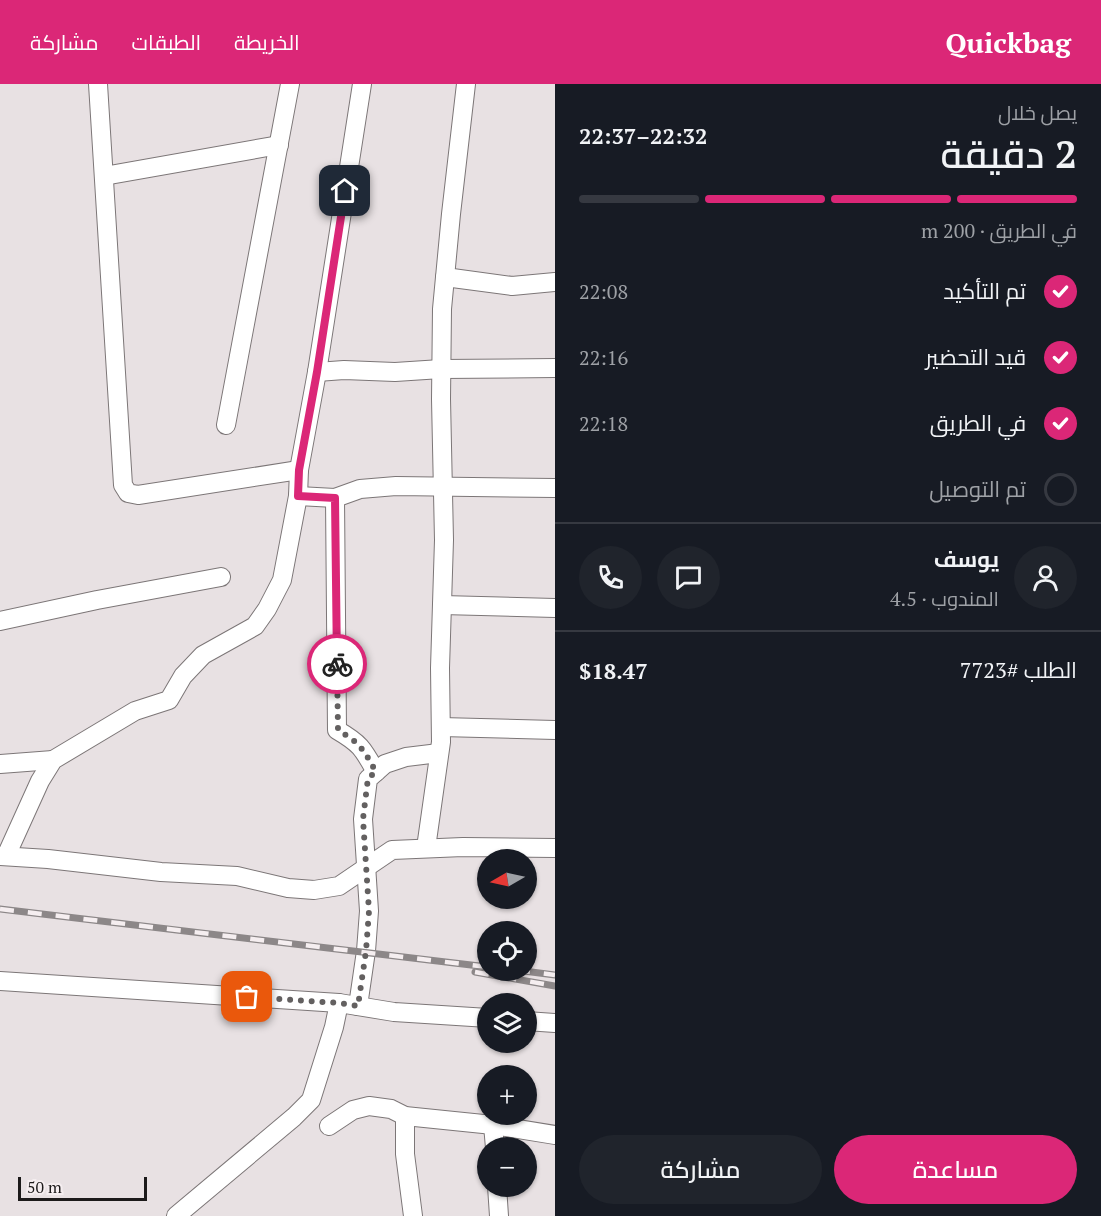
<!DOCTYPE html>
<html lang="ar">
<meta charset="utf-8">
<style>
body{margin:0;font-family:"PT Serif",Cairo,serif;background:#20242c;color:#f1f3f6;direction:rtl;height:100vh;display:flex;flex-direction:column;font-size:22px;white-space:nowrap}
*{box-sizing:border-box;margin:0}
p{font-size:20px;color:#9ea1a6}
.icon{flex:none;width:33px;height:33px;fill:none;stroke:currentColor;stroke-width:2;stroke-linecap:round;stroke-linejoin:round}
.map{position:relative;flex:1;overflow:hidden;direction:ltr}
.drawer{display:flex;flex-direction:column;background:#171b24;width:546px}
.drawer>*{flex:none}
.needle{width:39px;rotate:261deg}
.fabs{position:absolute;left:477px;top:765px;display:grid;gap:12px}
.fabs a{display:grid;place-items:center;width:60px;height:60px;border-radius:50%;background:#171b24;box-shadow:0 2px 4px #0004;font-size:30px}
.scale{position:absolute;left:18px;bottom:15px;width:129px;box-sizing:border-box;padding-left:6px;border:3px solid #1c1a1a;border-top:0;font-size:16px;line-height:21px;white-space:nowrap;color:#1c1a1a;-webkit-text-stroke:4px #f5eef0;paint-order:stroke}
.pin{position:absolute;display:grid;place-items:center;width:51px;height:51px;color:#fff;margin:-26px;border-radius:12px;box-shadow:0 3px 9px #0006}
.courier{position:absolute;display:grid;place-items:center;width:60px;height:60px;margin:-30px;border:4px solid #db2777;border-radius:50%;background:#fff;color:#222;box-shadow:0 2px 8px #0007}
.overview em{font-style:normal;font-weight:600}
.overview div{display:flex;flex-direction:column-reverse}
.overview{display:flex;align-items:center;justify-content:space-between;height:102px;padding:0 24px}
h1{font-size:39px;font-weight:600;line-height:45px}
.bar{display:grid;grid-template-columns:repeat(4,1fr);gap:9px 6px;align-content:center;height:72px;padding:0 24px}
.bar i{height:8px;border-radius:4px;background:#363941}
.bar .on{background:#db2777}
.bar p{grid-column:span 4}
.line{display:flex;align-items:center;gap:15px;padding:0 24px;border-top:2px solid #363941}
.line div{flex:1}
.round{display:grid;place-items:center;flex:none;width:63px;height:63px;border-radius:32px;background:#20242c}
ol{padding:0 24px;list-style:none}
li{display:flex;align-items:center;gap:18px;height:66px}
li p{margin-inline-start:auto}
li .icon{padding:6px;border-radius:50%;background:#db2777;color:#fff;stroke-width:4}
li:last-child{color:#9ea1a6}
li i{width:33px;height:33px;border:3px solid #363941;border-radius:50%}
.button{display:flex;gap:12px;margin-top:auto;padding:12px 24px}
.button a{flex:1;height:69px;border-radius:36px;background:#db2777;color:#fff;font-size:24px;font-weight:600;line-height:69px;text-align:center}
.button a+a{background:#20242c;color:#f1f3f6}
header{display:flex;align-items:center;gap:36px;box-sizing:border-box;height:84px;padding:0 30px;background:#db2777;color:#fff}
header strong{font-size:28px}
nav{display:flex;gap:33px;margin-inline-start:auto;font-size:21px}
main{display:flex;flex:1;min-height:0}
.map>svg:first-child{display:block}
</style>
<header>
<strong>Quickbag</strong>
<nav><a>الخريطة</a><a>الطبقات</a><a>مشاركة</a></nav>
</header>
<main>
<section class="drawer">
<div class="overview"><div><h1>2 دقيقة</h1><p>يصل خلال</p></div><em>22:32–22:37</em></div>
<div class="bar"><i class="on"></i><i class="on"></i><i class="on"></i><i></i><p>في الطريق · 200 m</p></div>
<ol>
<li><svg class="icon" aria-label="check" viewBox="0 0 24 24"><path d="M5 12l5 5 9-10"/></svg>تم التأكيد<p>22:08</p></li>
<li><svg class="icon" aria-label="check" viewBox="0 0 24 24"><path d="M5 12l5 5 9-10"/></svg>قيد التحضير<p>22:16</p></li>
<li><svg class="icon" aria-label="check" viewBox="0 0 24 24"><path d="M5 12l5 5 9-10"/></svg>في الطريق<p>22:18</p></li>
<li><i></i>تم التوصيل</li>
</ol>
<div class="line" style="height:108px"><a class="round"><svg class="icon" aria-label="person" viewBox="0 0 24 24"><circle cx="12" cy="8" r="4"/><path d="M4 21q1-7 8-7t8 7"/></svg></a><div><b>يوسف</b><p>المندوب · 4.5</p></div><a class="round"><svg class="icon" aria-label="chat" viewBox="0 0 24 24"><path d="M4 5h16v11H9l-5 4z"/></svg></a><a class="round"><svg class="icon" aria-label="phone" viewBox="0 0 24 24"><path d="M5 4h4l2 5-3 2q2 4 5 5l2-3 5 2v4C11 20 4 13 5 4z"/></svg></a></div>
<div class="line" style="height:78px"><div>الطلب #7723</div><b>$18.47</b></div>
<div class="button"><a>مساعدة</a><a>مشاركة</a></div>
</section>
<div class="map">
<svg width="555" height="1132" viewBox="0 0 555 1132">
<rect width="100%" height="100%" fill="#e8e1e3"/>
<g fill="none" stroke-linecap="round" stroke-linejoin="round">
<g stroke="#7c7677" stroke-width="20">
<g id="street">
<path d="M98,0L123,401L128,409L138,411L299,386"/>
<path d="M104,92L279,61"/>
<path d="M445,193L512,202L555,198"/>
<path d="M317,288L344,286L395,288L441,285L555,284"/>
<path d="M226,341L290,0"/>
<path d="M298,412L335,414"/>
<path d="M442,521L555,524"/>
<path d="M0,537L97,516L221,493"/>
<path d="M441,643L555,646"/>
<path d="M0,680L53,676"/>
<path d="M376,688C363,665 361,660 337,646L335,414L360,405L396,402L555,404"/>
<path d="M426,764L441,658L440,584L444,456L441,315L442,225L451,130L466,0"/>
<path d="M0,772L48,775L161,788L237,792L288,804L314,806L339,802L392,766L463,763L555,764"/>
<path d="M6,772L40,697L53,676L135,627L169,616L183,592L203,571L255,542L267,525L282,496L298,412L299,386L317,288L362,0"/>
<path d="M0,897L339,919L394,928L488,934"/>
<path d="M358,922L366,867L369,827L363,735L368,695L385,680L406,673L439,669"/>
<path d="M526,937L555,939"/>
<path d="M405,1032V1070L413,1132"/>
<path d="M493,1041L495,1064"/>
<path d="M329,1042L353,1026L369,1022L391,1025L405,1032L493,1041L555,1051"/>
<path d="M497,1102L499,1132"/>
<path d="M176,1132L294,1033L311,1016L334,943L339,919"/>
</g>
</g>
<use href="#street" stroke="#fff" stroke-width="18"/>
<g stroke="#8c8788" stroke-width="7">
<g id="rail">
<path d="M0,825L488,883"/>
<path d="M516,886L555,891"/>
<path d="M475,888L555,902"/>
</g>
</g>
<use href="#rail" stroke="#f5eef0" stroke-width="4.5" stroke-dasharray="14" stroke-linecap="butt"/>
</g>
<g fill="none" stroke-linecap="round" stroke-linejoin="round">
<path stroke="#636060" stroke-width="6" stroke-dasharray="0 10.8" d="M247,913L339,919L358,922L366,867L369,827L363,735L368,694L376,688C363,665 361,660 338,646L337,580"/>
<path stroke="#db2777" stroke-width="8" d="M337,580L335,414L298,412L299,386L317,288L345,107"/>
</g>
</svg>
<div class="fabs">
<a><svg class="needle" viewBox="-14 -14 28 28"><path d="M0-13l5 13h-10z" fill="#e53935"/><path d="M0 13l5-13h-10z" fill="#9ea1a6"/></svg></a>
<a><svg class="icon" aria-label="locate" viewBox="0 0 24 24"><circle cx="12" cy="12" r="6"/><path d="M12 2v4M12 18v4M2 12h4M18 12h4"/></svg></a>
<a><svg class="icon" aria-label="layers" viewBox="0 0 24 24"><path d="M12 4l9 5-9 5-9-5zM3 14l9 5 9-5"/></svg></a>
<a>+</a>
<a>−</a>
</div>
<div class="scale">50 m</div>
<div class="pin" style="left:247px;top:913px;background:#ea580c"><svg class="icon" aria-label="bag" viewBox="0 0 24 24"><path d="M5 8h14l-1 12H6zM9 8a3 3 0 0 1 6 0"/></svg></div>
<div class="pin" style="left:345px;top:107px;background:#1f2937"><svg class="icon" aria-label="home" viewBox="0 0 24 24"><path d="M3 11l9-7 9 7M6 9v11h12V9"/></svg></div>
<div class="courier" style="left:337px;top:580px"><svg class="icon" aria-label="bike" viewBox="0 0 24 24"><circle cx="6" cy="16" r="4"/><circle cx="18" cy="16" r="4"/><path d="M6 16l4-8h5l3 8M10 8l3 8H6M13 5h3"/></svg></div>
</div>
</main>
